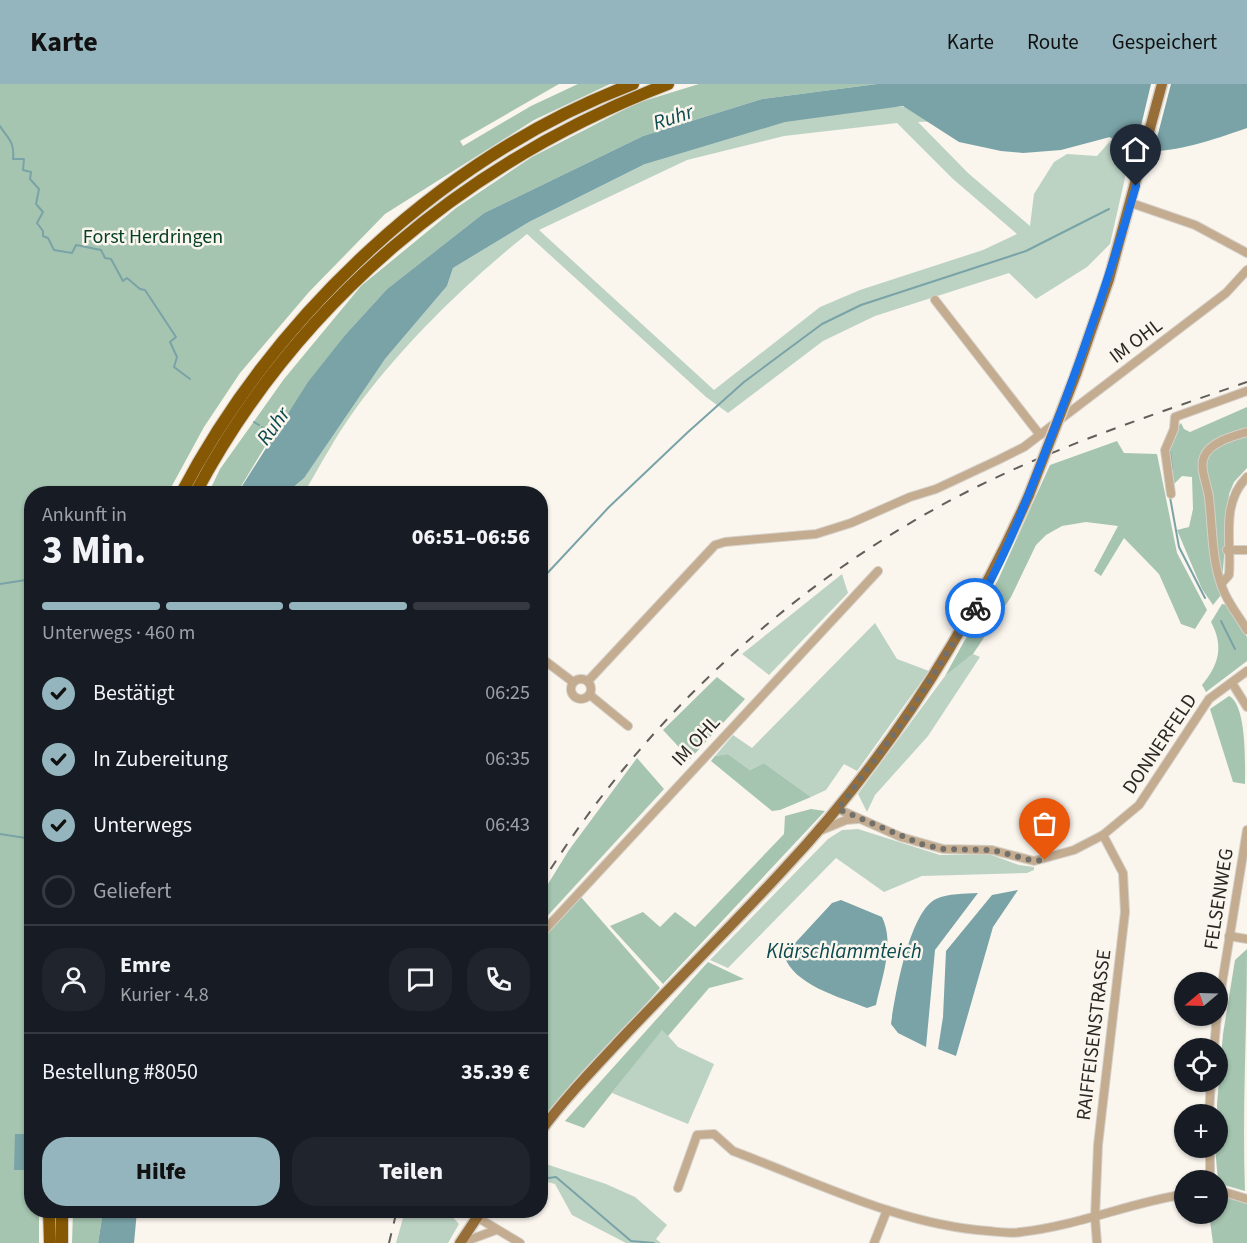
<!DOCTYPE html>
<html lang="de">
<meta charset="utf-8">
<style>
body{margin:0;font-family:"Source Sans 3",sans-serif;background:#20242c;color:#f1f3f6;height:100vh;display:flex;flex-direction:column;font-size:22px;white-space:nowrap}
*{box-sizing:border-box;margin:0}
p{font-size:20px;color:#9ea1a6}
.icon{flex:none;width:33px;height:33px;fill:none;stroke:currentColor;stroke-width:2;stroke-linecap:round;stroke-linejoin:round}
.map{position:relative;flex:1;overflow:hidden}
.drawer{position:absolute;left:24px;top:402px;width:524px;height:732px;display:flex;flex-direction:column;background:#171b24;border-radius:24px;box-shadow:0 2px 4px #0004}
.drawer>*{flex:none}
.needle{width:39px;rotate:251deg}
.fabs{position:absolute;left:1174px;top:888px;display:grid;gap:12px}
.fabs a{display:grid;place-items:center;width:54px;height:54px;border-radius:50%;background:#171b24;box-shadow:0 2px 4px #0004;font-size:30px}
.pin{position:absolute;display:grid;place-items:center;width:51px;height:51px;color:#fff;margin:-62px -26px;border-radius:50% 50% 50% 0;rotate:-45deg;box-shadow:0 0 6px #0007}
.pin .icon{rotate:45deg}
.courier{position:absolute;display:grid;place-items:center;width:60px;height:60px;margin:-30px;border:4px solid #1a73e8;border-radius:50%;background:#fff;color:#222;box-shadow:0 2px 8px #0007}
.head em{font-style:normal;font-weight:800}
.head div{display:flex;flex-direction:column-reverse}
.head{display:flex;align-items:center;justify-content:space-between;height:102px;padding:0 18px}
h1{font-size:39px;font-weight:800;line-height:45px}
.bar{display:grid;grid-template-columns:repeat(4,1fr);gap:9px 6px;align-content:center;height:72px;padding:0 18px}
.bar i{height:8px;border-radius:4px;background:#363941}
.bar .selected{background:#94b5bd}
.bar p{grid-column:span 4}
.line{display:flex;align-items:center;gap:15px;padding:0 18px;border-top:2px solid #363941}
.line div{flex:1}
.round{display:grid;place-items:center;flex:none;width:63px;height:63px;border-radius:24px;background:#20242c}
ol{padding:0 18px;list-style:none}
li{display:flex;align-items:center;gap:18px;height:66px}
li p{margin-inline-start:auto}
li .icon{padding:6px;border-radius:50%;background:#94b5bd;color:#111;stroke-width:4}
li:last-child{color:#9ea1a6}
li i{width:33px;height:33px;border:3px solid #363941;border-radius:50%}
.cta{display:flex;gap:12px;margin-top:auto;padding:12px 18px}
.cta a{flex:1;height:69px;border-radius:24px;background:#94b5bd;color:#111;font-size:24px;font-weight:800;line-height:69px;text-align:center}
.cta a+a{background:#20242c;color:#f1f3f6}
header{display:flex;align-items:center;gap:36px;box-sizing:border-box;height:84px;padding:0 30px;background:#94b5bd;color:#111}
header strong{font-size:28px}
nav{display:flex;gap:33px;margin-inline-start:auto;font-size:21px}
.map>svg:first-child{display:block}
</style>
<header>
<strong>Karte</strong>
<nav><a>Karte</a><a>Route</a><a>Gespeichert</a></nav>
</header>
<div class="map">
<svg width="1247" height="1159" viewBox="0 0 1247 1159">
<rect width="100%" height="100%" fill="#faf5ed"/>
<g fill="#bcd3c4" fill-rule="evenodd">
<path d="M1142,19L1110,160L1087,183L1036,215L1009,189L875,232L823,257L728,329L706,313L527,150C466,199 400,263 354,327C335,353 320,382 304,409L286,410L385,275L447,202L453,184L529,138L677,64L751,40L880,23ZM978,35L1097,43L1112,55L1097,72L1067,70L1054,78L1034,110L1030,142L968,89L918,38ZM897,39L953,95L1017,150L983,166L860,206L820,223L714,306L539,146L687,76L784,52Z"/>
<path d="M484,27L495,30L479,44L464,49Z"/>
<path d="M842,490L848,509L769,591L742,570Z"/>
<path d="M875,539L897,575L929,587L857,687L844,680L826,706L811,713L764,679L750,686L728,670L715,672L733,651L752,664Z"/>
<path d="M973,570L980,573L928,652L875,711L867,728L858,710L945,592Z"/>
<path d="M858,745L940,771L989,770L1019,781L1034,783V786L1027,789L922,792L884,808L836,774L728,884L710,876L828,755L842,746Z"/>
<path d="M662,945L678,963L714,980L688,1040L612,1009Z"/>
<path d="M540,1078L606,1100L635,1113L667,1141L656,1155L661,1159H626L572,1131L555,1100L540,1096Z"/>
<path d="M405,1127H447L459,1140L448,1159H396Z"/>
</g>
<g fill="#a5c5b0">
<path d="M0,0H559L460,57L463,62L531,22L578,0H610L534,36L385,130L309,208L240,289L204,343L168,409L32,410V1126L39,1127V1159H0Z"/>
<path d="M699,0H877L762,15L643,52L484,129L387,205L346,250L269,356L237,409L208,410L220,385L284,295L361,202L456,124L532,73L637,19Z"/>
<path d="M1247,323V384L1234,398L1229,410L1221,511L1213,521L1202,505L1177,446L1189,443L1193,425L1192,393L1182,392L1173,401C1166,377 1164,358 1181,339L1184,345L1190,348Z"/>
<path d="M1117,357L1124,369L1157,370L1177,469L1207,526L1195,545L1181,540L1159,490L1124,454L1101,492L1094,487L1118,442L1086,438L1062,442L1046,451L1036,461L1011,513L973,570L945,592L998,496L1050,381Z"/>
<path d="M1222,520L1228,521L1247,553V577L1206,608L1202,601C1219,581 1224,562 1211,538Z"/>
<path d="M717,593L745,615L690,675L663,646Z"/>
<path d="M1229,612C1247,621 1245,680 1245,700L1233,698L1210,625Z"/>
<path d="M728,670L750,686L764,679L811,713L780,726L772,727L711,677L715,672Z"/>
<path d="M637,674L664,705L540,840V813L569,766Z"/>
<path d="M811,725L825,727L663,900L610,842L643,828L660,843L675,828L695,843L784,750L785,732Z"/>
<path d="M581,813L660,904L540,1039V857Z"/>
<path d="M1247,865C1247,946 1242,1026 1245,1107L1224,1101L1218,1096L1215,1064H1218L1217,1020L1223,950L1235,876Z"/>
<path d="M708,878L744,895L709,904L668,952L662,946L584,1044L565,1037Z"/>
<path d="M1218,1110L1247,1120V1159H1213L1209,1130H1218Z"/>
<path d="M73,1127H103L98,1159H72Z"/>
</g>
<g fill="#7aa3a7">
<path d="M877,0H1247V44C1215,55 1159,76 1126,63C1121,61 1115,56 1110,53L1061,66L1023,69L1001,67L959,58L903,22L785,38L645,80L529,138L453,184L447,202L385,275L304,394L286,409L237,410L308,298L346,250L387,205L484,129L643,52L762,15Z"/>
<path d="M1018,806L993,843L956,972L938,965L943,933L946,867L992,811Z"/>
<path d="M978,809L935,866L926,963L898,949L891,940C895,912 909,828 936,815C949,809 964,810 978,809Z"/>
<path d="M841,816L882,833C895,860 882,893 876,921L867,924C840,913 793,901 784,871L832,819Z"/>
<path d="M15,1050H31V1086H14Z"/>
<path d="M103,1127H137L134,1159H98Z"/>
</g>
<path fill="#faf5ed" d="M1151,0H1171L1153,69L1135,67Z"/>
<g fill="none" stroke-linecap="round" stroke-linejoin="round">
<g stroke="#7aa3a7" stroke-width="2">
<path d="M0,42C7,54 15,57 13,75H24L23,86L31,88L30,95L39,105L36,120L43,128L37,139L43,147V152L48,154L54,166L72,169L76,161L101,166L105,174L111,175L123,197L127,194L140,205L145,206L176,253L170,258L177,273L174,283L190,295"/>
<path d="M254,338L259,341"/>
<path d="M262,343L275,352"/>
<path d="M1170,368L1172,385"/>
<path d="M1170,413L1179,463L1205,514"/>
<path d="M540,497L609,423L688,348L744,298L822,240L861,221L1026,167L1109,125"/>
<path d="M0,500L32,495"/>
<path d="M1221,537L1235,565"/>
<path d="M0,750L32,755"/>
<path d="M540,1095L556,1093L631,1157L654,1159"/>
</g>
<g stroke="#d5d0c9" stroke-width="10">
<g id="minor">
<path d="M1131,119L1195,141L1247,169"/>
<path d="M935,216L1040,351"/>
<path d="M1247,348C1233,352 1210,358 1204,373C1199,385 1208,402 1209,414C1213,446 1211,480 1225,510C1231,523 1240,534 1247,546"/>
<path d="M1171,410L1165,366L1174,345L1175,333L1247,307"/>
<path d="M1227,466H1247"/>
<path d="M1221,500L1229,491C1232,458 1220,420 1247,393"/>
<path d="M540,573L573,598"/>
<circle cx="581" cy="605" r="10"/>
<path d="M588,597L715,461L725,458L816,450L851,439L910,413L936,405L998,376L1024,363L1226,209L1247,186"/>
<path d="M1232,599L1247,623"/>
<path d="M590,611L628,642"/>
<path d="M838,725L901,753L943,765L992,766L1034,777L1074,766L1103,751L1139,721L1209,615L1247,587"/>
<path d="M819,747L846,736L858,735"/>
<path d="M540,851L878,487"/>
<path d="M1229,852L1247,855"/>
<path d="M1218,924L1247,746"/>
<path d="M1214,964L1217,932"/>
<path d="M1209,1030L1211,998"/>
<path d="M1210,1064V1096"/>
<path d="M678,1104L697,1051L714,1050L733,1067C816,1098 900,1141 989,1147C999,1148 1010,1150 1021,1148C1077,1142 1129,1119 1185,1110"/>
<path d="M1218,1106L1247,1115"/>
<path d="M465,1126L520,1159"/>
<path d="M461,1159L496,1146"/>
<path d="M874,1159L887,1126"/>
<path d="M1097,1159L1095,1134L1098,1061L1125,828L1123,789L1103,751"/>
</g>
</g>
<g stroke="#d5d0c9" stroke-width="13">
<g id="major">
<path d="M1076,290L1109,195L1162,0"/>
<path d="M540,1048C565,1014 595,983 624,952C677,896 732,842 784,785C887,675 968,548 1029,411"/>
<path d="M460,1159L482,1126"/>
</g>
</g>
<g stroke="#d5d0c9" stroke-width="14">
<g id="highway">
<path d="M181,410C275,231 443,72 633,0"/>
<path d="M195,410C296,219 467,77 668,0"/>
<path d="M49,1126L50,1159"/>
<path d="M62,1159V1126"/>
</g>
</g>
<use href="#minor" stroke="#c3ac90" stroke-width="8"/>
<use href="#major" stroke="#976e37" stroke-width="10"/>
<use href="#highway" stroke="#865803" stroke-width="12"/>
<g stroke="#625f5b" stroke-width="2" stroke-dasharray="10 10" stroke-linecap="butt">
<path d="M540,802C646,629 809,482 993,395C1075,356 1161,328 1247,298"/>
<path d="M389,1159L397,1126"/>
</g>
<g stroke="#d5d0c9" stroke-width="13" stroke-linecap="butt">
<path id="major-bridge" d="M1029,411L1076,290"/>
</g>
<use href="#major-bridge" stroke="#976e37" stroke-width="10"/>
</g>
<g fill="none" stroke-linecap="round" stroke-linejoin="round">
<path stroke="#73706b" stroke-width="6" stroke-dasharray="0 10.8" d="M975,524L908,631L838,725L921,760L943,765L992,766L1034,777L1045,776"/>
<path stroke="#1a73e8" stroke-width="8" d="M975,524C1003,478 1023,425 1043,374C1078,285 1109,195 1136,102"/>
</g>
<g text-anchor="middle" dominant-baseline="central" stroke-width="5" stroke-linejoin="round" paint-order="stroke">
<g font-size="20" fill="#064025" stroke="#faf5ed">
<text x="153" y="153">Forst Herdringen</text>
</g>
<g font-size="20" fill="#2a2825" stroke="#faf5ed">
<text transform="translate(1136 257) rotate(-37)">IM OHL</text>
<text transform="translate(696 657) rotate(-47)">IM OHL</text>
<text transform="translate(1160 660) rotate(-56)">DONNERFELD</text>
<text transform="translate(1219 815) rotate(-81)">FELSENWEG</text>
<text transform="translate(1094 951) rotate(-83)">RAIFFEISENSTRASSE</text>
</g>
<g font-size="21" font-style="italic" fill="#0a4a4f" stroke="#faf5ed">
<text transform="translate(673 33) rotate(-18)">Ruhr</text>
<text transform="translate(273 342) rotate(-54)">Ruhr</text>
<text x="844" y="867">Klärschlammteich</text>
</g>
</g>
</svg>
<div class="fabs">
<a><svg class="needle" viewBox="-14 -14 28 28"><path d="M0-13l5 13h-10z" fill="#e53935"/><path d="M0 13l5-13h-10z" fill="#9ea1a6"/></svg></a>
<a><svg class="icon" aria-label="locate" viewBox="0 0 24 24"><circle cx="12" cy="12" r="6"/><path d="M12 2v4M12 18v4M2 12h4M18 12h4"/></svg></a>
<a>+</a>
<a>−</a>
</div>
<div class="pin" style="left:1045px;top:776px;background:#ea580c"><svg class="icon" aria-label="bag" viewBox="0 0 24 24"><path d="M5 8h14l-1 12H6zM9 8a3 3 0 0 1 6 0"/></svg></div>
<div class="pin" style="left:1136px;top:102px;background:#1f2937"><svg class="icon" aria-label="home" viewBox="0 0 24 24"><path d="M3 11l9-7 9 7M6 9v11h12V9"/></svg></div>
<div class="courier" style="left:975px;top:524px"><svg class="icon" aria-label="bike" viewBox="0 0 24 24"><circle cx="6" cy="16" r="4"/><circle cx="18" cy="16" r="4"/><path d="M6 16l4-8h5l3 8M10 8l3 8H6M13 5h3"/></svg></div>
<section class="drawer">
<div class="head"><div><h1>3 Min.</h1><p>Ankunft in</p></div><em>06:51–06:56</em></div>
<div class="bar"><i class="selected"></i><i class="selected"></i><i class="selected"></i><i></i><p>Unterwegs · 460 m</p></div>
<ol>
<li><svg class="icon" aria-label="check" viewBox="0 0 24 24"><path d="M5 12l5 5 9-10"/></svg>Bestätigt<p>06:25</p></li>
<li><svg class="icon" aria-label="check" viewBox="0 0 24 24"><path d="M5 12l5 5 9-10"/></svg>In Zubereitung<p>06:35</p></li>
<li><svg class="icon" aria-label="check" viewBox="0 0 24 24"><path d="M5 12l5 5 9-10"/></svg>Unterwegs<p>06:43</p></li>
<li><i></i>Geliefert</li>
</ol>
<div class="line" style="height:108px"><a class="round"><svg class="icon" aria-label="person" viewBox="0 0 24 24"><circle cx="12" cy="8" r="4"/><path d="M4 21q1-7 8-7t8 7"/></svg></a><div><b>Emre</b><p>Kurier · 4.8</p></div><a class="round"><svg class="icon" aria-label="chat" viewBox="0 0 24 24"><path d="M4 5h16v11H9l-5 4z"/></svg></a><a class="round"><svg class="icon" aria-label="phone" viewBox="0 0 24 24"><path d="M5 4h4l2 5-3 2q2 4 5 5l2-3 5 2v4C11 20 4 13 5 4z"/></svg></a></div>
<div class="line" style="height:78px"><div>Bestellung #8050</div><b>35.39 €</b></div>
<div class="cta"><a>Hilfe</a><a>Teilen</a></div>
</section>
</div>
